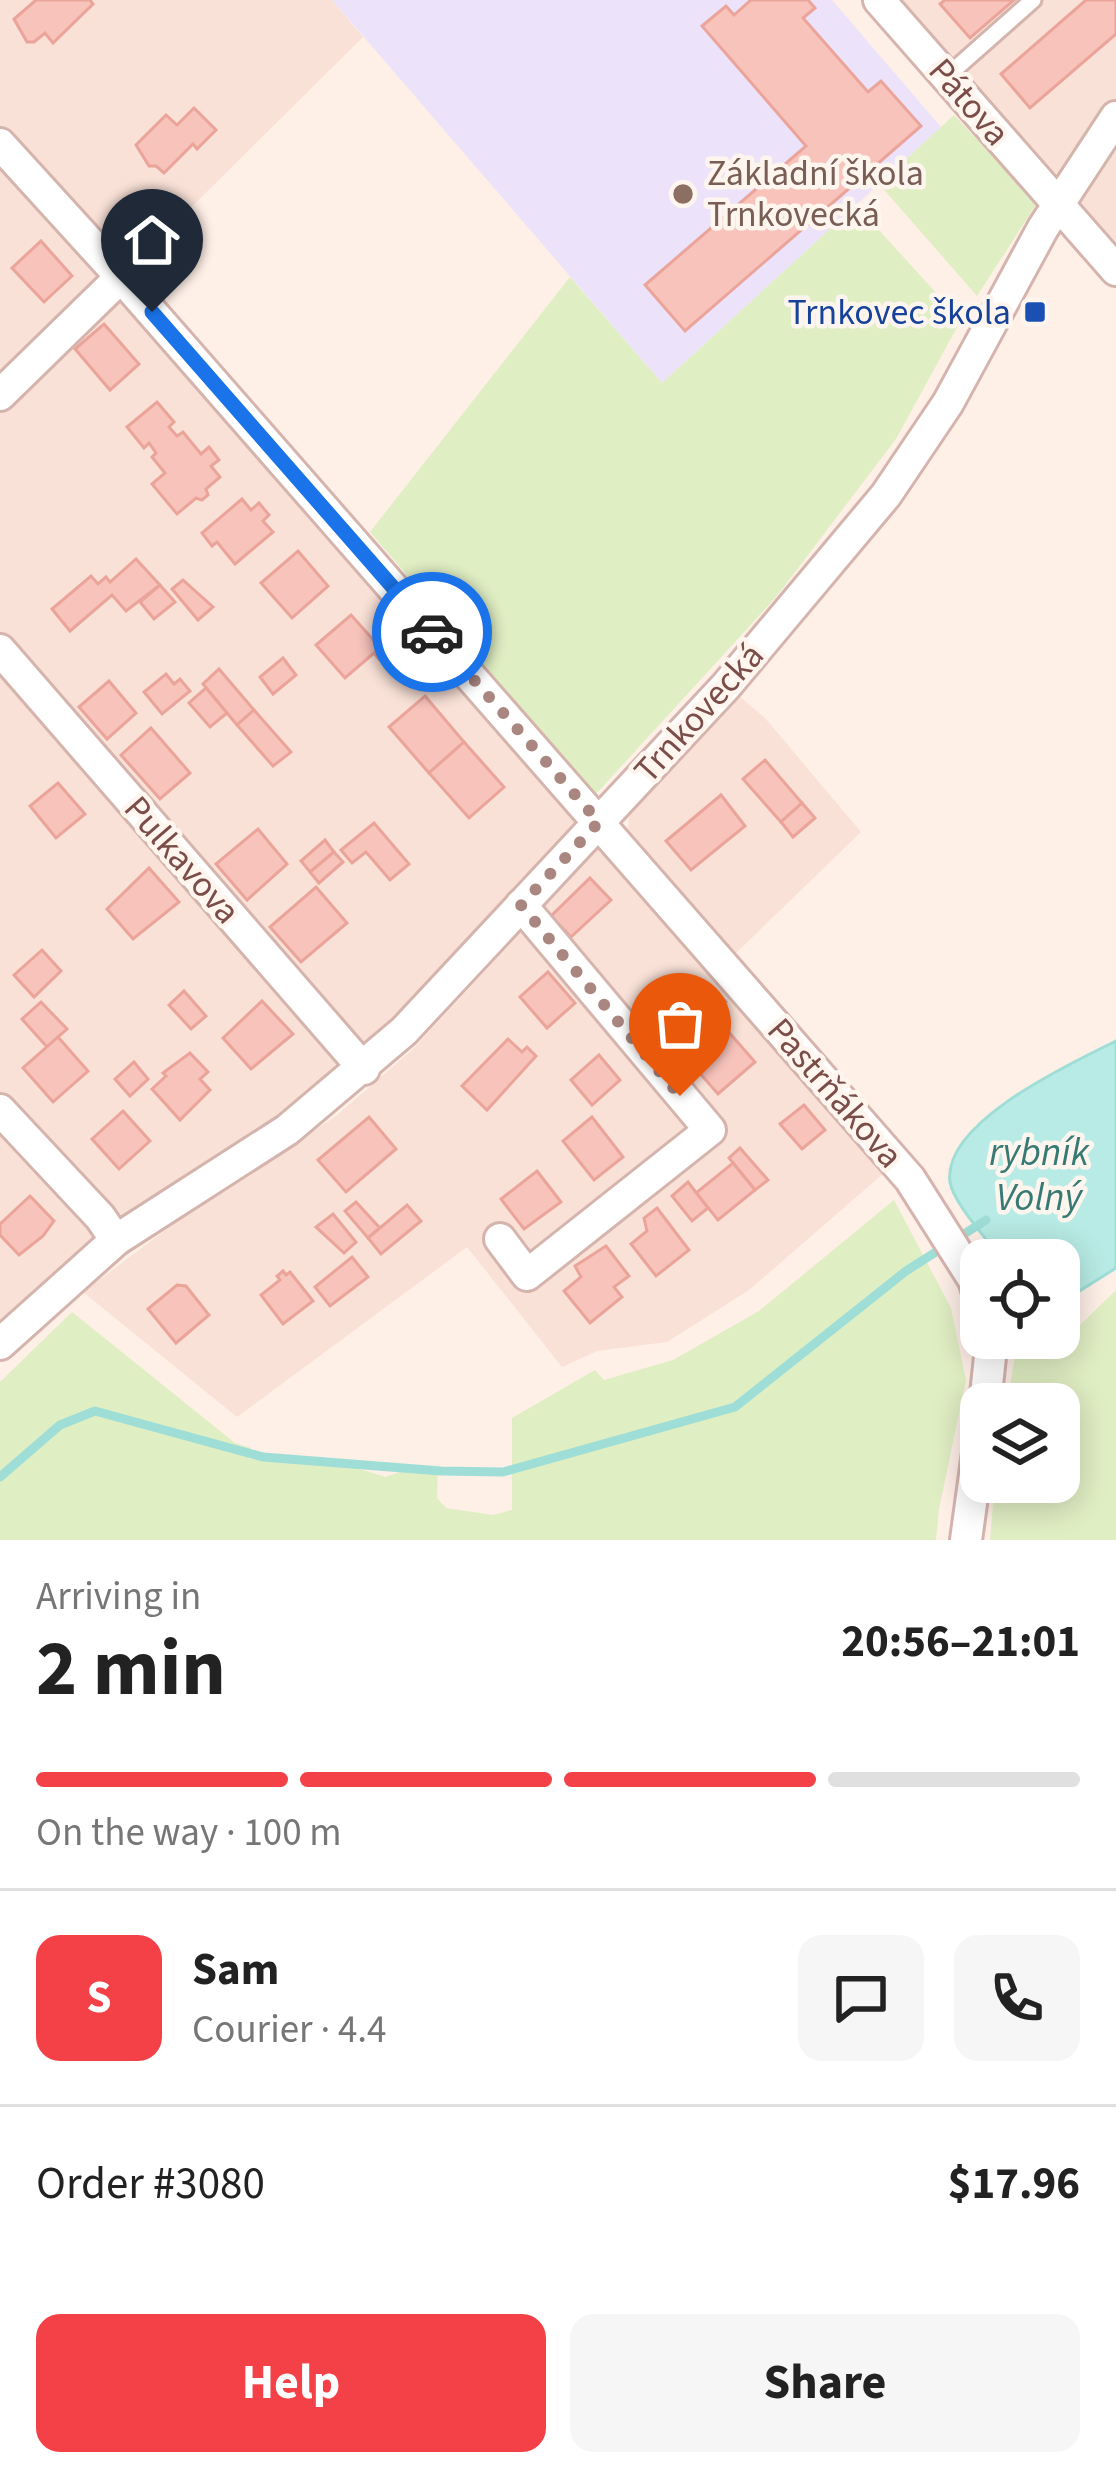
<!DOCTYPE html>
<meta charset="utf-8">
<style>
body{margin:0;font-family:"Source Sans 3",sans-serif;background:#f6f6f6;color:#222;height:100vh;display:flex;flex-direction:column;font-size:45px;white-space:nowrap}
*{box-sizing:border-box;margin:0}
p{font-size:39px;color:#767676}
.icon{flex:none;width:66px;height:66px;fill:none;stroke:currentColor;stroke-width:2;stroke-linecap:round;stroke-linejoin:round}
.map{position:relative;height:1540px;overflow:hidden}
.details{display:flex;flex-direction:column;background:#fff;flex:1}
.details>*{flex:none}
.tools{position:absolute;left:960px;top:1239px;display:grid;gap:24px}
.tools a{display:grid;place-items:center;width:120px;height:120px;border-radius:24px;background:#fff;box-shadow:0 6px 30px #0003;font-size:60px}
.pin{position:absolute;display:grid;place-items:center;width:102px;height:102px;color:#fff;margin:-123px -51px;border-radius:50% 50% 50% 0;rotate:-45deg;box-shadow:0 0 12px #0007}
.pin .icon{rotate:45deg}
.courier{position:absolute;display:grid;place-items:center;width:120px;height:120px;margin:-60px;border:9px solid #1a73e8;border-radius:50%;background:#fff;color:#222;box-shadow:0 3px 15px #0007}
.head em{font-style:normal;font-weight:700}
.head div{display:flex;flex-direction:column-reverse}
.head{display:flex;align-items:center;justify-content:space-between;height:204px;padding:0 36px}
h1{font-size:78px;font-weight:700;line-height:90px}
.bar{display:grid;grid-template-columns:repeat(4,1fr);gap:18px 12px;align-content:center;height:144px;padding:0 36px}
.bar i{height:15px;border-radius:9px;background:#e0e0e0}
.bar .selected{background:#f44047}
.bar p{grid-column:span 4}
.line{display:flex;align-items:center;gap:30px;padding:0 36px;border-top:3px solid #e0e0e0}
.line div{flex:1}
.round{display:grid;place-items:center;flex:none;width:126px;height:126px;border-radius:24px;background:#f6f6f6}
.button{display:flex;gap:24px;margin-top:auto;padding:24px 36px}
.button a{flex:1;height:138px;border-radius:24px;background:#f44047;color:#fff;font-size:48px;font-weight:700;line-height:138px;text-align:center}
.button a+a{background:#f6f6f6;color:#222}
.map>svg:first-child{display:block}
</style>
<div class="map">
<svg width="1116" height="1540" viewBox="0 0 1116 1540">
<rect width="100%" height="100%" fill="#feefe7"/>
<g fill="#f9e1d7">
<path d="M0,0H332L363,37L121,277L599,822L404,1031L0,1344Z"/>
<path d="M890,0H1116V260Z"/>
<path d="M738,695L765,718L861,832L736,953L628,830L629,813Z"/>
<path d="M598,849L607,850L884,1173L749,1290L667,1342L597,1351L562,1367L467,1247L237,1417L83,1292L175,1223L336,1116L412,1050Z"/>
</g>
<path fill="#ece3fb" d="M332,0H832L941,127L662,383Z"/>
<g fill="#e0eec3">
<path d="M954,115L1037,203L977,296L879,184Z"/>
<path d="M856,205L961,320L896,439L776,597L595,795L370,532L570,277L662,383Z"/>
<path d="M894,1200L951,1308L966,1380L939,1509L936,1540H0V1382L72,1312L235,1443L251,1448L249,1459L331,1460L385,1477L414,1467L438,1468L437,1498L446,1508L493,1515L512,1510V1418L595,1370L604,1380L673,1360L759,1311Z"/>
<path d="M1116,1290V1540H990L995,1482H1059V1404H1007L1018,1338H1059V1324L1076,1329Z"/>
</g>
<path fill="#b8ebe5" stroke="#9eded7" stroke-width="3" d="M1116,1041V1268L1070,1297L1059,1296V1260H1002C989,1241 953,1203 950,1182C942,1122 1072,1063 1116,1041Z"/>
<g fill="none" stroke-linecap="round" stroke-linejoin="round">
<path stroke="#9eded7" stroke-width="9" d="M0,1477L60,1425L95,1411L263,1457L441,1471L503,1472L735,1407L906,1271L986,1220"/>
</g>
<g fill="#f7c3bb" stroke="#eba49a" stroke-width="3">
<path d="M36,0H90L93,4L53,43L45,33L34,42H27L14,19Z"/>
<path d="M751,0H808L815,8L803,18L868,92L881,81L921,126L685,331L645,285L806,146L702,26L726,6L734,15Z"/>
<path d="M945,0H1014L970,38L940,4Z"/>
<path d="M1086,0H1116V34L1030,108L1001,74Z"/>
<path d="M194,108L216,130L197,149L193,144L164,173L156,166H149L136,145L166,115L177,125Z"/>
<path d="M41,241L72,276L44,302L12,268Z"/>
<path d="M104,324L139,364L110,390L75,349Z"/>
<path d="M157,402L174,422L169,427L177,436L183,432L201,454L209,447L219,460L211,466L220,477L206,489L208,495L202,500L196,498L177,514L152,484L165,473L152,457L156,453L149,443L144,448L127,427Z"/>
<path d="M242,499L251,510L259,503L269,515L263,521L273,532L235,564L217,542L212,546L202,533Z"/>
<path d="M298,551L328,586L292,618L261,583Z"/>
<path d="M136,559L160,585L126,611L112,595L70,631L52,609L91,576L98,584L106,577L110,582Z"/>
<path d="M183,580L213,607L198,620L172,589Z"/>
<path d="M160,585L175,602L154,619L140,602Z"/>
<path d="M351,615L385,653L379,659L374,653L345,678L316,645Z"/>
<path d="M283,658L296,675L273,694L260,677Z"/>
<path d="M219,669L254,710L237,725L203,684Z"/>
<path d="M166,674L174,684L180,679L190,691L162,714L144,692Z"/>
<path d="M109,681L136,713L107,739L79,707Z"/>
<path d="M206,688L227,713L210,727L189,703Z"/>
<path d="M425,696L464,742L429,773L389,727Z"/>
<path d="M254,710L291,752L273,766L237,725Z"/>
<path d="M151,728L190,773L160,799L121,755Z"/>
<path d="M464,742L504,787L469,818L429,773Z"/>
<path d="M765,760L802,803L781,822L743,779Z"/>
<path d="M58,783L85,814L56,838L30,806Z"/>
<path d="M721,795L745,826L691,870L666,841Z"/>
<path d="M802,803L815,818L793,837L781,822Z"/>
<path d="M374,823L409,864L390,880L366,852L352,863L341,850Z"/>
<path d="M258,829L287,864L247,900L216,864Z"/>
<path d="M325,840L334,852L310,872L301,861Z"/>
<path d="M334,852L343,862L319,883L310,872Z"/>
<path d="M149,868L179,902L133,939L107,909Z"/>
<path d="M590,878L611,900L571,937L551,916Z"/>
<path d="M316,887L347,923L301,962L270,927Z"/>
<path d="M42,950L61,971L34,997L14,975Z"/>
<path d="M548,972L575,1003L547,1028L520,997Z"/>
<path d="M714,989L726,1002L707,1019L695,1006Z"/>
<path d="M184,991L206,1016L191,1029L169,1005Z"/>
<path d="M262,1001L293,1034L251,1069L223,1038Z"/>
<path d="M41,1002L67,1029L47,1047L22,1019Z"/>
<path d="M726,1029L755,1062L718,1094L689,1061Z"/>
<path d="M58,1037L88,1071L53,1102L23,1068Z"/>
<path d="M508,1039L522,1052L527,1047L536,1056L487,1110L462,1086Z"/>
<path d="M190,1053L208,1072L200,1079L210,1090L180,1120L152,1089L166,1076L163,1073Z"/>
<path d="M599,1055L620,1080L592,1105L571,1080Z"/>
<path d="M134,1062L148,1079L130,1096L115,1079Z"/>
<path d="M804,1105L825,1130L802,1149L780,1124Z"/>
<path d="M123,1111L150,1141L119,1169L92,1139Z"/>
<path d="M369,1117L396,1149L346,1192L318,1160Z"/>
<path d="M592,1117L623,1157L594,1180L563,1141Z"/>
<path d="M740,1148L768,1180L755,1190L729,1158Z"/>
<path d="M733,1163L755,1190L718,1220L696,1193Z"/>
<path d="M537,1171L561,1202L524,1229L501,1199Z"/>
<path d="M688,1182L708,1208L692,1221L672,1196Z"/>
<path d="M30,1196L54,1221L43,1236L19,1255L0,1235V1224Z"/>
<path d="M356,1202L380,1228L368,1238L345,1211Z"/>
<path d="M407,1205L421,1221L381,1254L368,1238Z"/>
<path d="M657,1208L689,1250L656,1276L631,1244L647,1231L644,1218Z"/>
<path d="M333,1214L356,1242L344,1253L316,1227Z"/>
<path d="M606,1246L629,1276L614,1287L622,1297L590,1323L564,1291L581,1277L575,1266Z"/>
<path d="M352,1257L368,1277L330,1306L315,1287Z"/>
<path d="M283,1271L286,1275L290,1272L313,1301L283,1324L261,1295L280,1280L277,1276Z"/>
<path d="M177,1285L186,1286L209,1315L176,1343L148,1309Z"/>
</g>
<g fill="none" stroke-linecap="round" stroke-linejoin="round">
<g stroke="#d5b4ae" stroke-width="21">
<path id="lane" d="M946,77L1033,0"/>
</g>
<g stroke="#d5b4ae" stroke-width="36">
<g id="street">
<path d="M879,0L1116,270"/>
<path d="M0,144L121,277L910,1179L974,1280L981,1302"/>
<path d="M0,395L121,277"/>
<path d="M0,650L364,1069"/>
<path d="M0,1110L100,1217L116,1240"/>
<path d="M500,1239L527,1275L710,1130L521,905"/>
<path d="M0,1344L116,1240L287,1130L404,1031L726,686L886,495L948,403L1043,228L1116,117"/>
<path d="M985,1404L992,1338"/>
<path d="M966,1540L981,1431"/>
</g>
</g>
<use href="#lane" stroke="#fff" stroke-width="15"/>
<use href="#street" stroke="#fff" stroke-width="30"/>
</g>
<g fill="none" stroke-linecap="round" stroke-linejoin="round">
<path stroke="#a98680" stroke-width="12" stroke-dasharray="0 21.6" d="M432,632L599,822L521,905L680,1096"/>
<path stroke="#1a73e8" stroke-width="15" d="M152,312L432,632"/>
</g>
<circle fill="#8d6e63" stroke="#fff5ef" stroke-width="4.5" cx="683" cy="194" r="12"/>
<rect fill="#1a4fb4" stroke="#fff5ef" stroke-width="4.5" x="1023" y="300" width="24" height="24" rx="6"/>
<g text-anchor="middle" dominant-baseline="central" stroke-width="9" stroke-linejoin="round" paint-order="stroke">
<g font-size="36" fill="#7b4d48" stroke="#fff5ef">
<text transform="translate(969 102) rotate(49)">Pátova</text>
<text transform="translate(699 713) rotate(-48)">Trnkovecká</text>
<text transform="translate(182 860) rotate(49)">Pulkavova</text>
<text transform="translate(835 1093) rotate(49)">Pastrňákova</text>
</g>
<g font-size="36" fill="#785e54" stroke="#fff5ef" text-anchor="start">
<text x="707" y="173">Základní škola<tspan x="707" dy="41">Trnkovecká</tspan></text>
</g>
<g font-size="36" fill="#164399" stroke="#fff5ef" text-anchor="end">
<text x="1011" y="312">Trnkovec škola</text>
</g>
<g font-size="39" font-style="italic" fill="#377a74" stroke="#fff5ef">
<text x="1039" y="1153">rybník<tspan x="1039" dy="45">Volný</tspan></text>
</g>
</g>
</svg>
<div class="tools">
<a><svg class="icon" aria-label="locate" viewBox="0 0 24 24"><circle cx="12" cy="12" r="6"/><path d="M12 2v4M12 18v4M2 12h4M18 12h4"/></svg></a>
<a><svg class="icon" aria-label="layers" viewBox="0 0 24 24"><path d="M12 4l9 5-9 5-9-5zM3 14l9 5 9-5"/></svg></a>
</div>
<div class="pin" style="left:680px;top:1096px;background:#ea580c"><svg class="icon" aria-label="bag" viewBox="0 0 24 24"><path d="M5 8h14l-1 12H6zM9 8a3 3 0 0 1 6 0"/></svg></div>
<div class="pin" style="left:152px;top:312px;background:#1f2937"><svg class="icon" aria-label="home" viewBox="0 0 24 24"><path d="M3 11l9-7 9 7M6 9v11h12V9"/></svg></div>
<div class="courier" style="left:432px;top:632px"><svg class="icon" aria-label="car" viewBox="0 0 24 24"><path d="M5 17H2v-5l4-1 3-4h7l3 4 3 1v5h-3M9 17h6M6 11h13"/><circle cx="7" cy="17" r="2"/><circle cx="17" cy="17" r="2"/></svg></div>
</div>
<section class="details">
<div class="head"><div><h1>2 min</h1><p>Arriving in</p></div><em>20:56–21:01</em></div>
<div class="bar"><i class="selected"></i><i class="selected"></i><i class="selected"></i><i></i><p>On the way · 100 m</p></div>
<div class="line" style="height:216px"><b class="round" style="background:#f44047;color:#fff">S</b><div><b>Sam</b><p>Courier · 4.4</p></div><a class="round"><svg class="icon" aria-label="chat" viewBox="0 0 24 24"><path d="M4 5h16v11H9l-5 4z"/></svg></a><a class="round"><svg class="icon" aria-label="phone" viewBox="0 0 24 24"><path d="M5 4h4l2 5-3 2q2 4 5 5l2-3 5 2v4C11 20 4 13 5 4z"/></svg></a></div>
<div class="line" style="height:156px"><div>Order #3080</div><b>$17.96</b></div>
<div class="button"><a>Help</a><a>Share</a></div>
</section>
